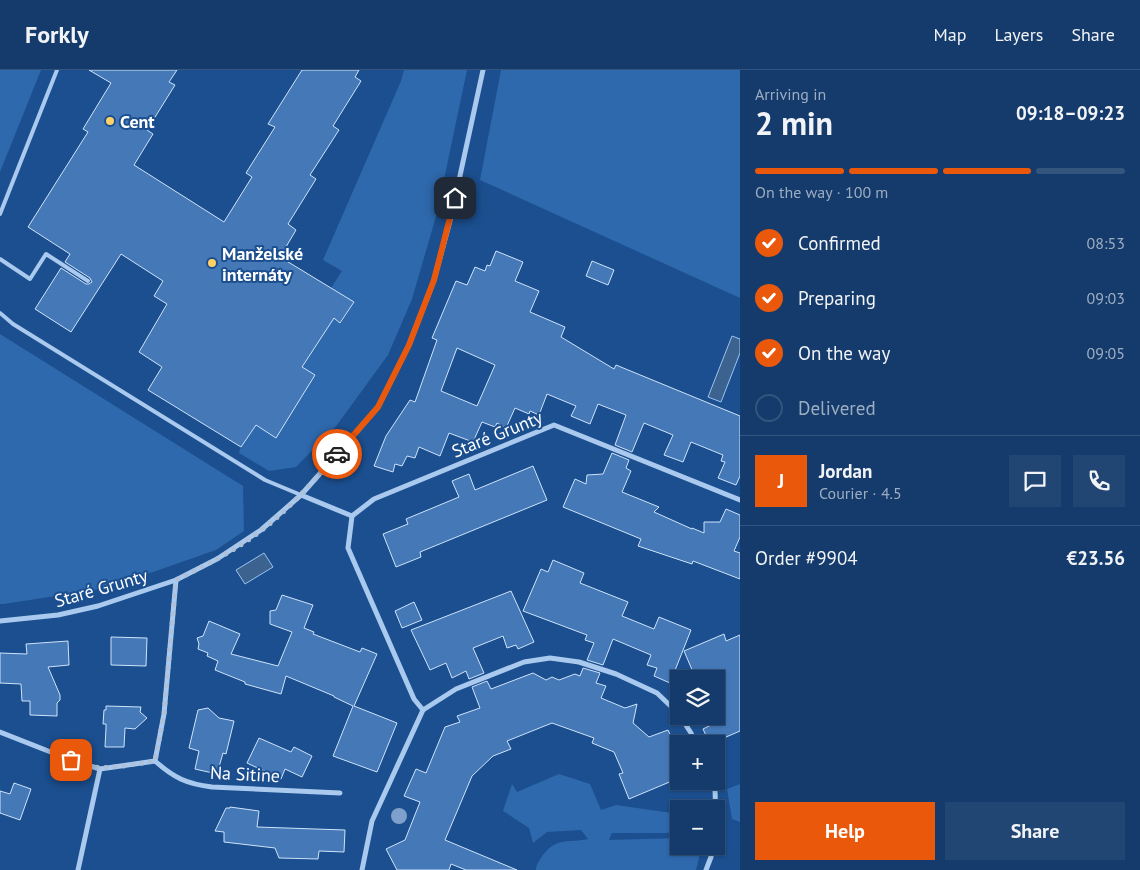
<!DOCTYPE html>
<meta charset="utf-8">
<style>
body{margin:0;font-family:"PT Sans",sans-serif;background:#214673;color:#f1f3f6;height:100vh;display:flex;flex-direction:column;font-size:19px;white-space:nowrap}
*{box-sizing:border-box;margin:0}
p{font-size:16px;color:#9dadc1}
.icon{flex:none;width:28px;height:28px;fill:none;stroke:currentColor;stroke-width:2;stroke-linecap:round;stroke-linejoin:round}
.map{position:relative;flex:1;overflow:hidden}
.panel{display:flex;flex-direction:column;background:#143b6b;width:400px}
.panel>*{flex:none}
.tools{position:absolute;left:670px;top:600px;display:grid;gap:10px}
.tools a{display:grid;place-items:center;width:55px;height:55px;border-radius:0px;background:#143b6b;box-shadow:0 1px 4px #0004,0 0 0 1px #33557e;font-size:25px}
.pin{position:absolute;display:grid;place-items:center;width:42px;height:42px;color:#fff;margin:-21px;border-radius:10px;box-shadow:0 2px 8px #0006}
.courier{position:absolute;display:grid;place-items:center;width:50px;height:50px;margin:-25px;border:4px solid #ea580c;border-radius:50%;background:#fff;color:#222;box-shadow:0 1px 6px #0007}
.overview em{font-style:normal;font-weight:600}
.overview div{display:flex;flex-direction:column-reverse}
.overview{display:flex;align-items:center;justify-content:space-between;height:85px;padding:0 15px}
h1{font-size:32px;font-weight:600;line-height:38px}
.bar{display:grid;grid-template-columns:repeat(4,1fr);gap:8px 5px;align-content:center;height:60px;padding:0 15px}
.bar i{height:6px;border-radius:4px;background:#33557e}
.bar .on{background:#ea580c}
.bar p{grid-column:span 4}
.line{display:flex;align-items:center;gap:12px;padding:0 15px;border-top:1px solid #33557e}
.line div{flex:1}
.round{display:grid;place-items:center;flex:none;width:52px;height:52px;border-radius:0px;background:#214673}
ol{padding:0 15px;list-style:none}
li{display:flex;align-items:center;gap:15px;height:55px}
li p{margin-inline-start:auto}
li .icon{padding:5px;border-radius:50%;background:#ea580c;color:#fff;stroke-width:4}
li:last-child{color:#9dadc1}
li i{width:28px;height:28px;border:2px solid #33557e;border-radius:50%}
.cta{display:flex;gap:10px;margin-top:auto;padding:10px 15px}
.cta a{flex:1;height:58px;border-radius:0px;background:#ea580c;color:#fff;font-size:20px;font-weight:600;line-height:58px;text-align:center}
.cta a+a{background:#214673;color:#f1f3f6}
header{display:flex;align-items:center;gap:30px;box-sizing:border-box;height:70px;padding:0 25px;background:#143b6b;border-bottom:1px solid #33557e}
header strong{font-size:24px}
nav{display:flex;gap:28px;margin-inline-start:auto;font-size:18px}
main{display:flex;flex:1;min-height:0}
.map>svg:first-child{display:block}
</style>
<header>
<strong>Forkly</strong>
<nav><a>Map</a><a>Layers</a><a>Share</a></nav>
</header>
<main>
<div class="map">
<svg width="740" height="800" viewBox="0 0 740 800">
<rect width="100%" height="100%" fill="#1b4f8f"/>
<g fill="#2e69ad">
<path d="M0,0H41L0,102Z"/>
<path d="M404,0H467L437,143L412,229L388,285L337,355L296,397L269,401L239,383L240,379L256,355L275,367L315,305L302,297L334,248L341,253L354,233L331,218L342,201L323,190L401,11Z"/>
<path d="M501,0H740V228L480,110Z"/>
<path d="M0,264L243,416L244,461L216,480L107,518L4,534H0Z"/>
<path d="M559,704L590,714L601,740L616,735L679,744V761L666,763H612L609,770L679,768V776H702L696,800H536C536,794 540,790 543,785C556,767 570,773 588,769L581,760L547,762L533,773L529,758L503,741L512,714L517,722Z"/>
<path d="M740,714V752L732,749L727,719Z"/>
</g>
<g fill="#3c6290" stroke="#9cc4f0">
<path d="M732,266L740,269V283L721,332L708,327Z"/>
<path d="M264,483L273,497L245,514L236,500Z"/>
</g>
<g fill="#4478b7" stroke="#cfe3fa" fill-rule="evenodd">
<path d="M89,0H177L169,12L175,15L147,60L153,64L134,95L224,152L252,107L246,103L275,57L268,54L302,0H359L355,7L361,11L333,56L339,60L310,105L316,109L288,154L296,160L280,187L354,232L340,253L334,248L302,297L315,305L276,368L256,355L241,377L148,320L162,297L139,282L167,234L154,226L163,211L121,184L71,262L35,239L61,198L86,214H89L92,212L90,208L65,192L70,184L28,157L88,62L83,59L111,13Z"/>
<path d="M496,181L523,192L515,211L539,221L530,242L565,257L561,267L614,299L616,295L740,346V406L736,415L718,408L725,392L721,391L723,385L691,372L683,392L664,385L673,365L644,353L632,382L615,375L626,345L598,334L590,354L571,346L576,336L547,324L539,345L530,341L529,344L515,338L506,358L497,353L495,357L482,352L473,372L449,363L440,386L419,377L415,388L407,386L402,396L395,394L393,402L374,396L386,366L410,330L415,332L437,270L432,268L456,211L467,215L475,197L485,201L487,195L490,196ZM457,278L495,295L477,336L441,321Z"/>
<path d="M592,191L614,200L608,215L586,206Z"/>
<path d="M612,383L629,390L626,398L631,401L622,422L659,437L654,442L692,459V458L704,463V452H720L726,439L740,445V467L734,481L740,483V509L693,491L692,494L638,476L641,469L563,437L575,409L586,414L587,405L603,404Z"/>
<path d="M533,396L547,430L420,482L421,487L396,497L383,464L408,454L406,449L459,427L452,411L469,404L475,420Z"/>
<path d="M553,490L584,503L580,513L628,532L622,546L654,559L659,547L691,560L670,613L654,606L657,598L647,595L651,585L613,569L603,595L587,590L594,573L585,570L587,565L523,541L541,499L548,502Z"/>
<path d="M511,521L534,572L518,579L516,575L507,578L503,566L473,578L484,603L469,609L466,601L452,608L446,593L430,600L411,560Z"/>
<path d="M282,525L313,535L304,558L314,562L313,564L360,582L362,578L377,584L354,636L397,653L377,702L333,686L353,636L334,627V626L286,606L281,624L245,614V612L215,600L218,591L207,586L208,583L198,579L199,574L197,568L203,566L209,551L240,564L231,584L278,596L292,562L270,554V541L276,540Z"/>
<path d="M414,532L422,550L402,558L395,541Z"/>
<path d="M724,564L726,571L740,565V661L710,674L703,659L711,655L707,646H716V609H696L684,581Z"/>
<path d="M111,567L147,568L146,596L111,595Z"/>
<path d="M68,571L69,595L48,597L60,625V630L57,633V646L30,645V631H22L21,614L0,613V583L27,584L26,574Z"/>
<path d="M583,598L600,603L596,613L606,616L601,628L625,638L637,634L633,653L649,667L668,660L679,684V708L629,729L619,704L623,703L614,682L592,673L594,668L552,653L507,671L511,679L493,686L472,706L445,770L517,800H466L451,794L449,800H397L386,779L405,770L420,732L404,726L416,699L426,703L445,657L460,652L457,646L480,638L472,617L487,611L491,619L533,603L546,610L552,607L559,610L575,604L580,606Z"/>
<path d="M106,636L141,637L140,642L147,648L135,659L125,658L124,677H105L106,658V654H103L104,640H106Z"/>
<path d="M208,638L219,648L234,651L226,684L223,683L217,704L195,699L199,681L189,678L198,640Z"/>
<path d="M259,668L291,682L294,677L312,686L302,707L285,699L281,709L247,693Z"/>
<path d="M14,713L31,719L20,750L0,743V721L10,724Z"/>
<path d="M230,737L259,741L257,757L345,760L344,782L319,781L318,789L279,788L275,778L224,772V762L215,761L226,738H230Z"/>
</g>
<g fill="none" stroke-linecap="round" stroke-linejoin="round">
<g stroke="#a9c9ee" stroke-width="4">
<path d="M0,144L57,0"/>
<path d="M0,189L30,209L46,184L88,211"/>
<path d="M0,243L13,254L265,410L301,425"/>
</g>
<g stroke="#a9c9ee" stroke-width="5">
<path d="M301,425L352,446L374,429L554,355L740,430"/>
<path d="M352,446L348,478L414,629L423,640L456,619L524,592L550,588L579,592L616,604L657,623L679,644"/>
<path d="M0,551L58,545L98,536L176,510L217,489L261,460L301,425L339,382L378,337L409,275L434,210L451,147L483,0"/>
<path d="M680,646L691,663L696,674"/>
<path d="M0,662L71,690L100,699L155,691C174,708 187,714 212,717L340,723"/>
<path d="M155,691L164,644L176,510"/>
<path d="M711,711L715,720L716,750"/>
<path d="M78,800L100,699"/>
<path d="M362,800L372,751L423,640"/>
<path d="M706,800L711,787L713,776"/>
</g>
</g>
<circle fill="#7ea0ca" cx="399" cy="746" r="8"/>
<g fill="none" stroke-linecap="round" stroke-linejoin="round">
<path stroke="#afc1d8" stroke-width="5" stroke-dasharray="0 9" d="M71,690L100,698L124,696L155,691L164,644L176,510C206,495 236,480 262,460C290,438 314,411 337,384"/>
<path stroke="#ea580c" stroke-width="6" d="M337,384L378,337L409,275L434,210L455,128"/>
</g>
<g fill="#ffd166" stroke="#1b4f8f" stroke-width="2">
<circle cx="110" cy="51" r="5"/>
<circle cx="212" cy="193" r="5"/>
</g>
<g text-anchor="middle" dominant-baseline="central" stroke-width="4" stroke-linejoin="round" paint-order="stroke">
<g font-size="18" font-weight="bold" fill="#fff" stroke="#1b4f8f" text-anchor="start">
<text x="120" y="51">Cent</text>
<text x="222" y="183">Manželské<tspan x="222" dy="21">internáty</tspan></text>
</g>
<g font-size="18" fill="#fff" stroke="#1b4f8f">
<text transform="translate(497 364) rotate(-22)">Staré Grunty</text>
<text transform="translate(101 518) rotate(-16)">Staré Grunty</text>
<text transform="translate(245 704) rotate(3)">Na Sitine</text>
</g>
</g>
</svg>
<div class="tools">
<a><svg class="icon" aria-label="layers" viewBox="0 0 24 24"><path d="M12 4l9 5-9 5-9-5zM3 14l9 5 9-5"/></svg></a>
<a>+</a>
<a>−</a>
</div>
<div class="pin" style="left:71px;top:690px;background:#ea580c"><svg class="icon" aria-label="bag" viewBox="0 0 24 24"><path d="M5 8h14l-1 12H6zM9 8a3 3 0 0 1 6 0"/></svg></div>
<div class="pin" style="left:455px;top:128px;background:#1f2937"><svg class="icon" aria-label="home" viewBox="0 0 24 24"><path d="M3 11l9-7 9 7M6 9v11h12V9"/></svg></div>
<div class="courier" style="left:337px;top:384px"><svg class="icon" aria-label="car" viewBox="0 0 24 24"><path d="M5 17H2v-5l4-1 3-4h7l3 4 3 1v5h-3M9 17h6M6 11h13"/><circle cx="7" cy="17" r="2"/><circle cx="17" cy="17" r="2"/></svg></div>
</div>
<section class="panel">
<div class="overview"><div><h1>2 min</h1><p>Arriving in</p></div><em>09:18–09:23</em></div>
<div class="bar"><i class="on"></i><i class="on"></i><i class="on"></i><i></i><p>On the way · 100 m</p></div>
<ol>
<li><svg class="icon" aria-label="check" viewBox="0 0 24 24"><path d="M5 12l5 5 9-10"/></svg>Confirmed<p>08:53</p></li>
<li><svg class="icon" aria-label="check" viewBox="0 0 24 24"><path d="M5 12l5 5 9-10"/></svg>Preparing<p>09:03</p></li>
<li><svg class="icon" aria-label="check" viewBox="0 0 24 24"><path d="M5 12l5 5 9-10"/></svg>On the way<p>09:05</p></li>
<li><i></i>Delivered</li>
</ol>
<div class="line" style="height:90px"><b class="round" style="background:#ea580c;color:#fff">J</b><div><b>Jordan</b><p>Courier · 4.5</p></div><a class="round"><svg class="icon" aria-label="chat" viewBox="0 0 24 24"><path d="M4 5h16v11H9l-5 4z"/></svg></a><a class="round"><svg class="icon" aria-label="phone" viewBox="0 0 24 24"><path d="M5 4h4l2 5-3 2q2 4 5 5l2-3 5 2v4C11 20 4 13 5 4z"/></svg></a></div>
<div class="line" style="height:65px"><div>Order #9904</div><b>€23.56</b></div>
<div class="cta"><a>Help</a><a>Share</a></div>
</section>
</main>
